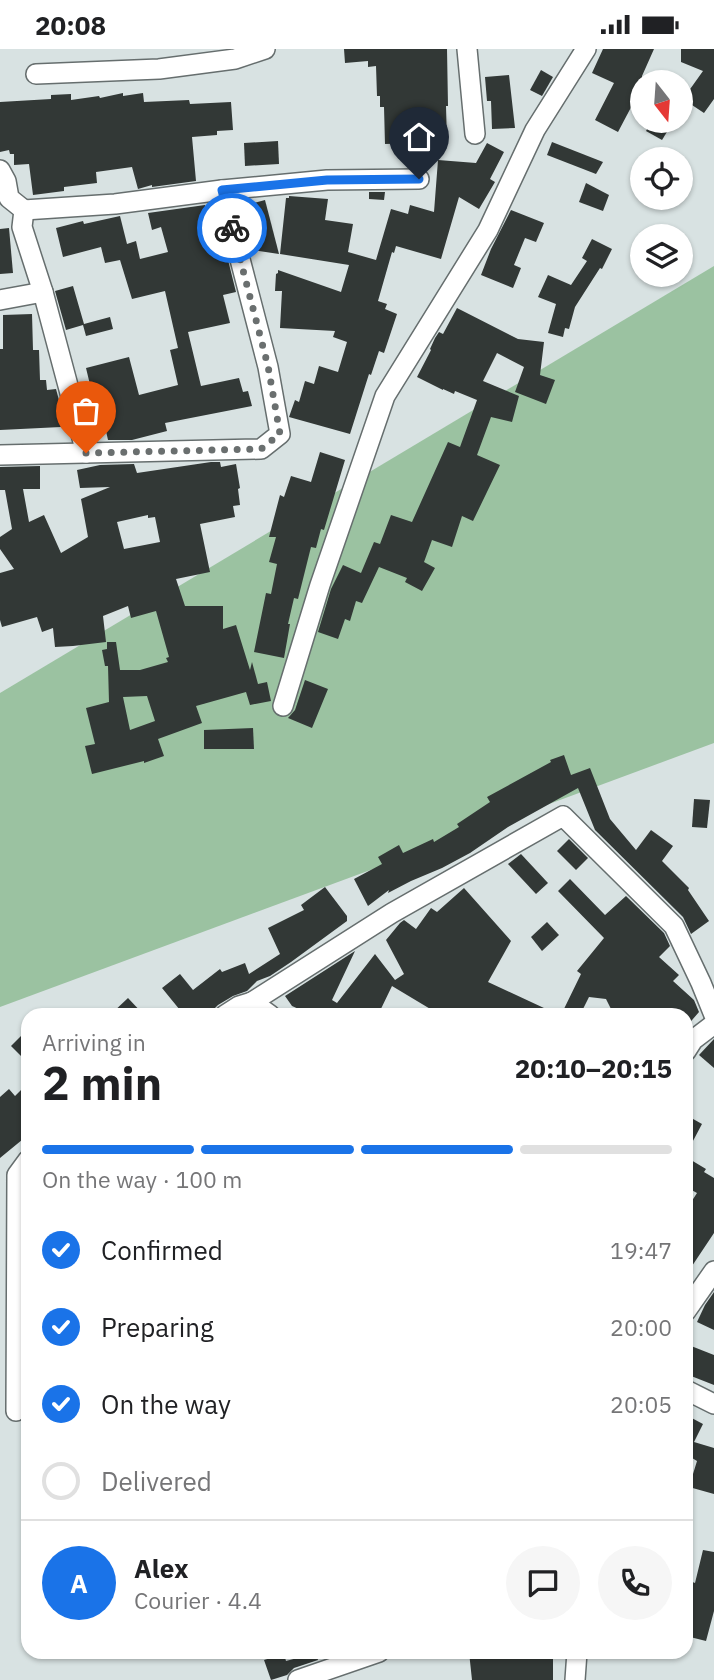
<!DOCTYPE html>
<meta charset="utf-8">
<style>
body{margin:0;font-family:"IBM Plex Sans",sans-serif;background:#f6f6f6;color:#202124;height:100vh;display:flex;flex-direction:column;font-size:26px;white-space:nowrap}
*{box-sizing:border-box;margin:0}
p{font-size:23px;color:#757577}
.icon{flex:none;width:38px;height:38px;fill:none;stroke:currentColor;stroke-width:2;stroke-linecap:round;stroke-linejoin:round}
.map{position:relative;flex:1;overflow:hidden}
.details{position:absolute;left:21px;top:959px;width:672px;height:651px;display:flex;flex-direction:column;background:#fff;border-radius:21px;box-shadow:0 2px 5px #0004}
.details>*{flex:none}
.needle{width:46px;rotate:163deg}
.controls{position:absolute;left:630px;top:21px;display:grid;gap:14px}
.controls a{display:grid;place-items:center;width:63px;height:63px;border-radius:50%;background:#fff;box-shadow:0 2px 5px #0004;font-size:35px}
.pin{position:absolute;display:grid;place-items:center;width:60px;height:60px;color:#fff;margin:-72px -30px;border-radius:50% 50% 50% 0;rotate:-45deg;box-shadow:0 0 7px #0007}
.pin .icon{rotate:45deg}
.courier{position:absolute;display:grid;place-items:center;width:70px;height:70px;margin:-35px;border:5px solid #1a73e8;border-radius:50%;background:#fff;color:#222;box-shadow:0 2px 9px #0007}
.headline em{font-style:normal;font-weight:700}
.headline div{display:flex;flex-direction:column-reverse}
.headline{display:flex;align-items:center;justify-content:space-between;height:119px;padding:0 21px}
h1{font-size:46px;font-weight:700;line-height:52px}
.bar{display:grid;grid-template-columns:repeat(4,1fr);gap:10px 7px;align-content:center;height:84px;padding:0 21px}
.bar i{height:9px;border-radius:5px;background:#e0e0e0}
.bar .current{background:#1a73e8}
.bar p{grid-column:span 4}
.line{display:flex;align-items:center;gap:18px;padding:0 21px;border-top:2px solid #e0e0e0}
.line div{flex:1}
.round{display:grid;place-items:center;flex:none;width:74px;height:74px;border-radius:37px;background:#f6f6f6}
ol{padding:0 21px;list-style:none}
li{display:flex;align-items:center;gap:21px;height:77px}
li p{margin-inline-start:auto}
li .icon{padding:7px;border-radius:50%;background:#1a73e8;color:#fff;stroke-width:4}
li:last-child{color:#757577}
li i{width:38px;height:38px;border:4px solid #e0e0e0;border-radius:50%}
.status{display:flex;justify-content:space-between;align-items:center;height:49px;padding:0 35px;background:#fff;direction:ltr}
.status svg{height:19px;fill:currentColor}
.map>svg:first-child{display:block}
</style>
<div class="status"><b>20:08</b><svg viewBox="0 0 49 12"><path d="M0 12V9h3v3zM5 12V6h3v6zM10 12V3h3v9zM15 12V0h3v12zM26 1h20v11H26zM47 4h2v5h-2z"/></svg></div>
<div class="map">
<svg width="714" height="1631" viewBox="0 0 714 1631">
<rect width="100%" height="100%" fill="#d8e2e2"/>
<path fill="#9bc2a1" d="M714,217V694L0,958V644Z"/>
<g fill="#323836" fill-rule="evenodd">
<path d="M344,0H447L448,57H446L447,93L385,95L384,58H380V47H377L376,17L368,18V12L345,14Z"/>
<path d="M603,0H654L642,27V49L637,47L618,83L595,71L614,34L592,24Z"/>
<path d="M681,0H714V50L704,64L683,50L703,22L681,13Z"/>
<path d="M541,21L553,28L542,47L530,41Z"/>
<path d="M509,26L515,79L492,80L491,52H487L485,28Z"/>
<path d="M123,44V47L143,44L144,53L189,51L190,55L231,53L233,81L217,82V86L192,88L196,132L152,138V136L138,140L132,118L96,123L97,134L64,138V142L33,146L29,115L14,116V105H10L9,101L0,103V53L51,50V46L71,45V51L99,47L100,49Z"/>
<path d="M652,72H659L670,78L662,91L646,82Z"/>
<path d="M278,92L279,115L245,117L244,94Z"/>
<path d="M552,93L603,113L596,125L547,106Z"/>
<path d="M487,94L504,103L490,130L495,133L479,160L459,148L441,210L396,197L394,204L392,203L378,252L387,255L385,260L397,265L384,304L379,302L371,326L369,325L350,385L289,368L295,351L299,353L305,332L314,335L319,317L338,323L347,293L333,288L335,282L280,279L282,242H275L276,225L278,224V221L341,243L349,216L280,205L286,149H289V147L328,150L325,171L353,175L348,203L376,211L391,160L408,165L410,156L434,163L438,111L476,114Z"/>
<path d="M586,134L609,146L603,162L579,153Z"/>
<path d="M369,143H385L384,151L369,150Z"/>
<path d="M265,151L279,205L252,201L240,158Z"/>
<path d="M205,156L219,202L221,201L222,204L226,203L236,243L223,246L230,274L188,283L201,337L239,329L243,343L248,342L252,357L165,374L167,382L132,391H108L104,373L102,374L94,344H92L86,319L129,308L139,346L178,336L170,301L178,299L165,242L132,250L120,211L105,214L101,198L63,208L56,179L83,172L84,175L120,167L127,195L136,192L140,210L168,203L161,178L152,181L148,164Z"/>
<path d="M511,161L544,174L536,193L525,189L514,216L521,219L513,239L481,226L491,200Z"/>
<path d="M9,179L13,224L0,225V180Z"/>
<path d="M592,190L612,200L602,220L600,219L575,258L569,280L565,279L563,288L548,284L556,255L538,248L548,226L571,236L587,212L582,209Z"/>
<path d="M73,237L84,275L110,268L113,280L86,287L83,276L66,281L55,242Z"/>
<path d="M457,259L518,290L544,293L540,326L555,331L546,355L515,343L524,318L497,304L483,332L519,347L512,373L491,368L477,406L500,416L473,472L462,467L452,498L432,491L424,513L435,519L422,542L405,533L407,529L379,518L362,554L356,552L350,572L345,570L338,590L318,583L331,540L343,516L361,524L374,493L380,495L391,466L412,473L448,393L460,398L477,351L455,342L454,345L443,340V341L417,328L431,301L430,300L435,289L439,283L443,285Z"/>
<path d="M32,265L33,301H39L40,331H46L47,341L56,340L60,355L61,378L0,381V300H3V266Z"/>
<path d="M320,403L345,411L324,481L321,480L316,499L311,498L298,550L294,549L288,575H290L284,609L254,603L266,544L271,545L277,515L269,513L276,488H269L280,446L284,448L291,427L311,433Z"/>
<path d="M211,413H220L221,418L236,415L240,439L238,440L240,456L233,457L235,468L200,475L210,523L176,530L185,557H223V580L236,576L250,621L252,613L258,635L267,633L271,652L250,656L246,643L196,657L202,674L158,690L164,707L144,714V712L92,725L85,697L95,695L86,659L109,653L108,617H105L102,601L107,600V593H116L120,621H140L168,613L166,609L169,608L156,562L131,569L128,557L103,567L106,593L73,597L55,598L53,579L42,583L37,568L2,578L0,571V524L14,520L0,500V488L12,480L5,441H0V418L40,417V440H23L29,473L44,466L61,504L88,488L81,450L110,438L80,439L77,421L100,416L134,415L137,424ZM148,466V469L155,468L160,493L124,500L117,473ZM147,647L155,672L130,681L123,648Z"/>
<path d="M305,631L328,640L312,679L288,669L295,661Z"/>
<path d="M253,679L254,700H204V681Z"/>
<path d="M564,706L571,726L590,719L610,770L636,801L651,781L673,797L662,812L689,839L688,841L709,872L691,885L683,868L595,781L578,739L508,778L470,804L442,819L411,832L388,844L389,841L368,857L354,830L382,815L378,808L399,796L403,804L433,790L434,793L459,778L457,775L490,753L487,748L551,713L550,711Z"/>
<path d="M694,750L710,751L707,779L692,778Z"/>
<path d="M569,790L588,809L576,821L557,802Z"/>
<path d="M521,805L548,834L536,845L508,815Z"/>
<path d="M570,830L605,866L626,847L664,884L670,897L659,908L679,926L673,932L694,951L699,963L686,978V966H614L606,950L589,948L580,966H561L581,925L577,922L604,889L558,842Z"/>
<path d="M325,838L347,867V872L291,913L270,927L257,932L247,942L233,947L218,956L214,960L213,966H184L162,939L180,925L193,941L220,920L222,923L245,914L249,925L280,905L268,879L304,861L301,856Z"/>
<path d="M464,839L511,892L488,933L559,966H429L432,961L392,937L378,966H312L292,957L285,947L355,902L332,951L337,954L375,905L395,931L404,925L386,891L400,874L404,871L416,880L431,859L437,863Z"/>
<path d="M547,873L559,886L542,902L531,888Z"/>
<path d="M128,949L144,966H110Z"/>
<path d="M28,980V1014L11,997Z"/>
<path d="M714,990V1019L699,1006Z"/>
<path d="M28,1034V1086L0,1109V1048L9,1040L15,1047Z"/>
<path d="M686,1066L702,1075L686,1105Z"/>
<path d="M686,1108L706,1120L704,1123L714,1129V1184L686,1226V1161L697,1144L686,1138Z"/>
<path d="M714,1243V1281L697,1273L705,1256Z"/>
<path d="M686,1295L714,1306V1336L686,1325Z"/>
<path d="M686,1366L703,1375L694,1393L714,1399V1445L689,1438L697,1412L687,1406L686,1408Z"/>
<path d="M703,1501L714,1503V1562L706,1592L686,1587V1546L690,1532L695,1534Z"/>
<path d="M469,1603H502L503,1606L553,1607V1631H472Z"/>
<path d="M316,1604L318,1611L294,1619L287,1626L271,1631L264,1611L284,1605L286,1612Z"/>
</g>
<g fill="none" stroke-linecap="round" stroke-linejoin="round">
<g stroke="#666e6e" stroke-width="22">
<g id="street">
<path d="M467,0L475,85"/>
<path d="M36,25L159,20L235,10L265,0"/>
<path d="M0,121L6,132L9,149L24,161L22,178L43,243L86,404"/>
<path d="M222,141L327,131L419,130"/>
<path d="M0,251L43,243"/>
<path d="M0,406L261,400L280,385L268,318L222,141L115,155L24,161"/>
<path d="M283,657L320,536L385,347L488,181L535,81L586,0"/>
<path d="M252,953L270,966"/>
<path d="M225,966L239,957L252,953L392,864L563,767L674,877L701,934L714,966"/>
<path d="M686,1002L693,991L714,975"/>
<path d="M686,1262L714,1222"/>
<path d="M686,1341L714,1355"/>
<path d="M16,1362L17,1126L28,1111"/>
<path d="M298,1631L379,1603"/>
<path d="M575,1631L577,1603"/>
</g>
</g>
<use href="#street" stroke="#fff" stroke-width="19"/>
</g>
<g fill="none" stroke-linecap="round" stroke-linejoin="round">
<path stroke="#6a6f6f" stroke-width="7" stroke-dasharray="0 12.6" d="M86,404L261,400L280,385L268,317L232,179"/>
<path stroke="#1a73e8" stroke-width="9" d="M232,179L222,141L327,131L419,130"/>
</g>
</svg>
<div class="controls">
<a><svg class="needle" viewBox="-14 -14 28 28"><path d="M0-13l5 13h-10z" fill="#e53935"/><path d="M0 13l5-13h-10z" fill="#757577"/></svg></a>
<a><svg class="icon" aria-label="locate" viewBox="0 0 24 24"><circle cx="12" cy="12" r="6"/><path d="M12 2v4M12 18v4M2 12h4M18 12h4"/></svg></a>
<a><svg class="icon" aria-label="layers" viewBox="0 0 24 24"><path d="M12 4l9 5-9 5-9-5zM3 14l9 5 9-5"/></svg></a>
</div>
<div class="pin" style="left:86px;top:404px;background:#ea580c"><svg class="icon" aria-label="bag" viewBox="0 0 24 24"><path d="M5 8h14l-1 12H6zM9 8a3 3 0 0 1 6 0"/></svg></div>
<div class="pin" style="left:419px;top:130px;background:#1f2937"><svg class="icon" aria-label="home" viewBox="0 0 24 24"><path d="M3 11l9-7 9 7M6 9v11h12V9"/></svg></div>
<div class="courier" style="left:232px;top:179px"><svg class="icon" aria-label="bike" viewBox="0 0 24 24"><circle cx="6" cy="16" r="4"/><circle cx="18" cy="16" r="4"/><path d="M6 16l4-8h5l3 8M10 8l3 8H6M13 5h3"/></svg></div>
<section class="details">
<div class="headline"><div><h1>2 min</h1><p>Arriving in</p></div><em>20:10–20:15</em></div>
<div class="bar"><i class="current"></i><i class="current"></i><i class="current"></i><i></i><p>On the way · 100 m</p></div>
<ol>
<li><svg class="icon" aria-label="check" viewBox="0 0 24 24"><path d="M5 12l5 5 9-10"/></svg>Confirmed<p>19:47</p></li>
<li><svg class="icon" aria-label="check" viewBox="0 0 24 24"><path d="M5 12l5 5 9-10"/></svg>Preparing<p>20:00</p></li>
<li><svg class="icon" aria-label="check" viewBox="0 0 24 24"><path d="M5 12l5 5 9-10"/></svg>On the way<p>20:05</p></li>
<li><i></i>Delivered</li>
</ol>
<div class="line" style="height:126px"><b class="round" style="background:#1a73e8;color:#fff">A</b><div><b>Alex</b><p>Courier · 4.4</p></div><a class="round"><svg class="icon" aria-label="chat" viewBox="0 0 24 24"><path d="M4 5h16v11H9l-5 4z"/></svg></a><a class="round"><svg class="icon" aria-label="phone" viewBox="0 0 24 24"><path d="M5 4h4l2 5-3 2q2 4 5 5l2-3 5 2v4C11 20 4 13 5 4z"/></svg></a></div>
</section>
</div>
